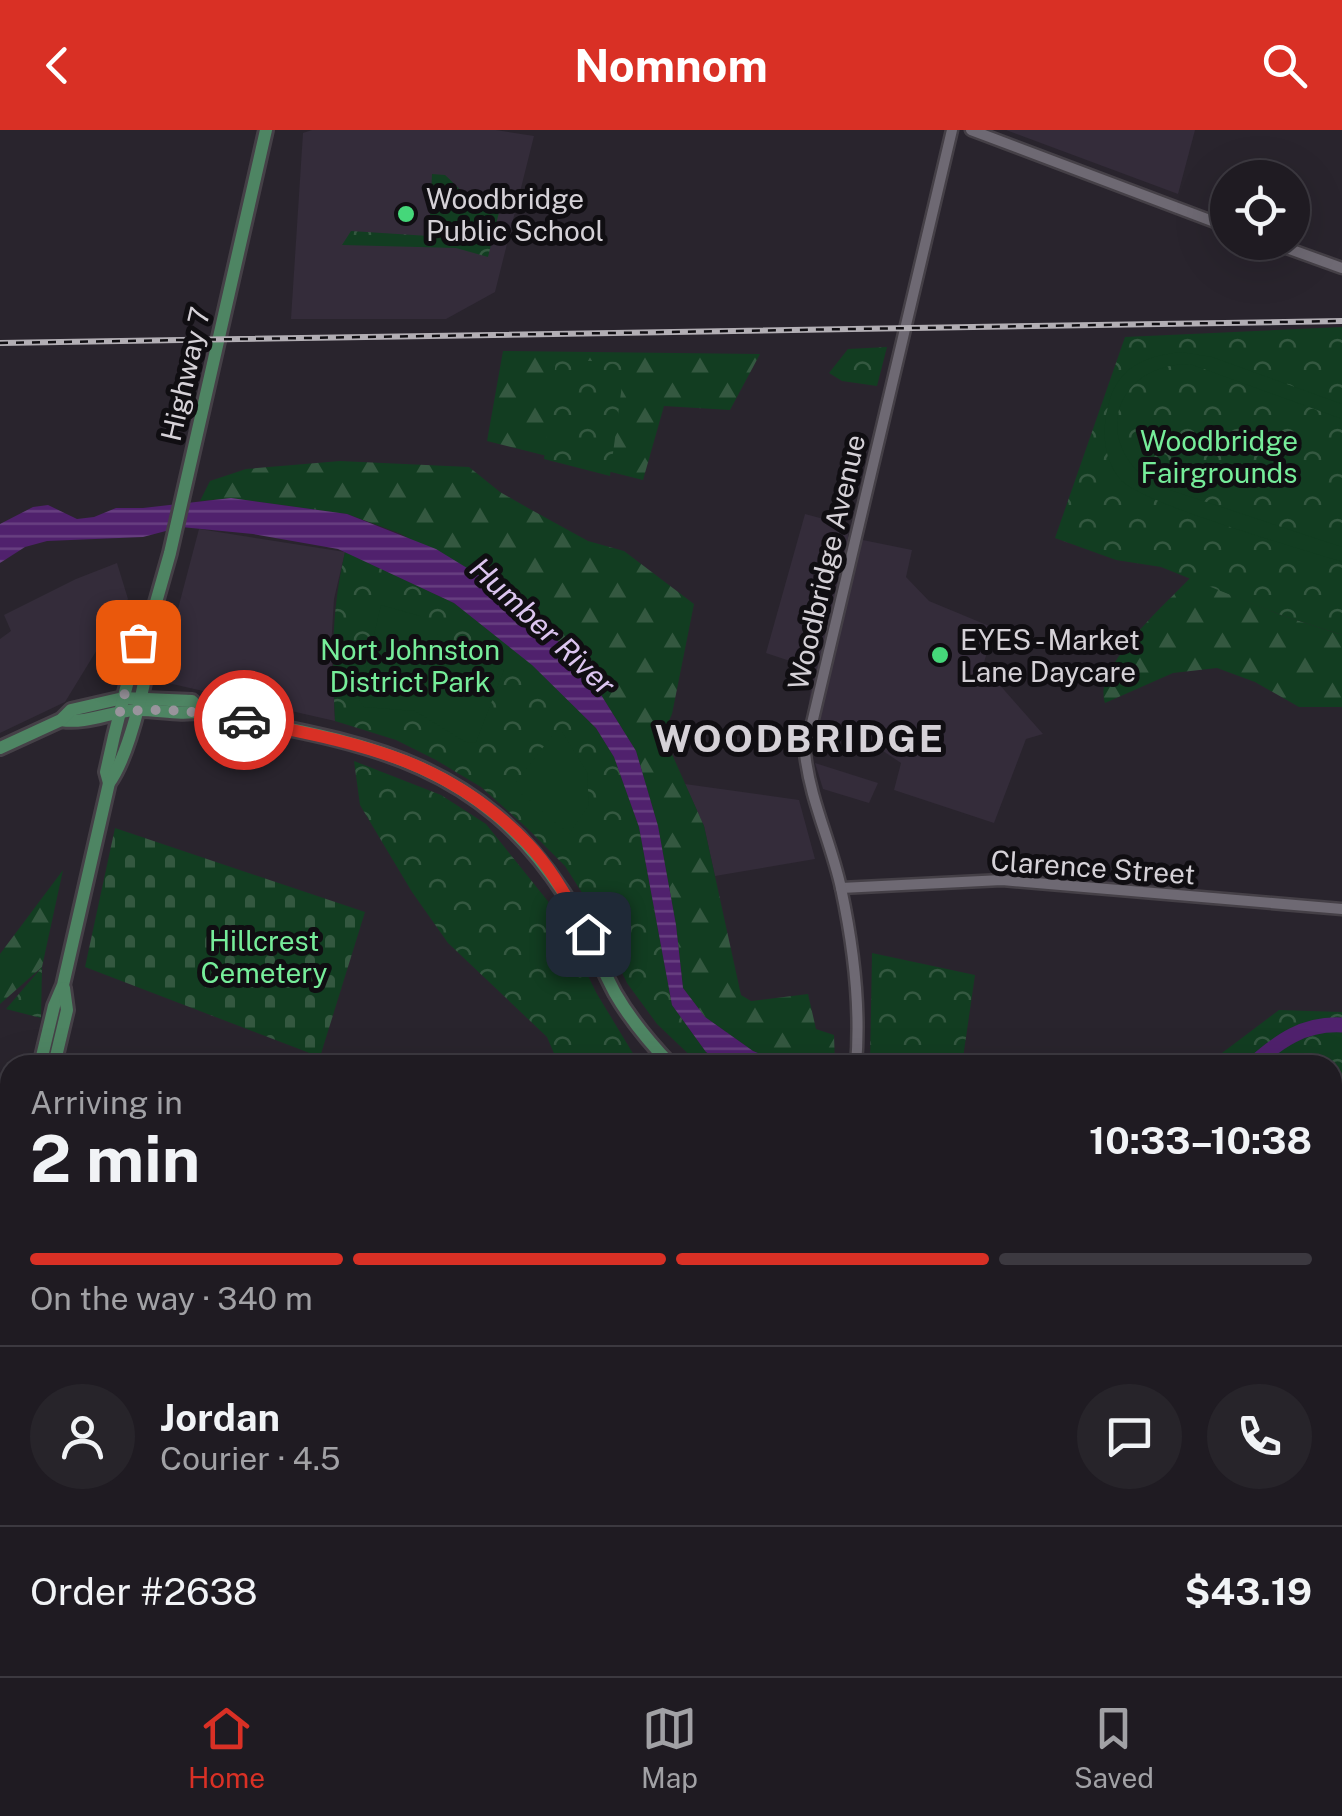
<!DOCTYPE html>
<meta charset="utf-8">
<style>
body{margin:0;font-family:"Public Sans",sans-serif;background:#27242a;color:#f1f3f6;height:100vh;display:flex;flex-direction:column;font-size:38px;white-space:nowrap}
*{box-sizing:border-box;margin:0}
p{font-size:32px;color:#a1a1a5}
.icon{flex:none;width:55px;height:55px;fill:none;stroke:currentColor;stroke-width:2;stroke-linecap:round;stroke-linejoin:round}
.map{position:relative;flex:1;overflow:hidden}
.side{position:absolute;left:0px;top:925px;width:1342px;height:622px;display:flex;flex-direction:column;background:#1f1b22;border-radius:30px 30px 0 0;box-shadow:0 10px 40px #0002,0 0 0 2px #3c3940}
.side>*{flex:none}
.buttons{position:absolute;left:1210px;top:30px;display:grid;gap:20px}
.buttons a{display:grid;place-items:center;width:100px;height:100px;border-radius:50%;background:#1f1b22;box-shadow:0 10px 40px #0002,0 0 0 2px #3c3940;font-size:50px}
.pin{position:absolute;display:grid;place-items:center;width:85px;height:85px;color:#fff;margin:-42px;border-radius:20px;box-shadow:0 5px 15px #0006}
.courier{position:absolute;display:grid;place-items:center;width:100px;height:100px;margin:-50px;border:8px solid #d93025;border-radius:50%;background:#fff;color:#222;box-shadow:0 2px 12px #0007}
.overview em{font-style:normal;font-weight:700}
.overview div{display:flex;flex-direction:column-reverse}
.overview{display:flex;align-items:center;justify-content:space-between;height:170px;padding:0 30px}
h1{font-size:65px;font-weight:700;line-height:75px}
.bar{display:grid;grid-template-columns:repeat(4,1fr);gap:15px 10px;align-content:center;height:120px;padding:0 30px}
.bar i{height:12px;border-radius:8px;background:#3c3940}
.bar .selected{background:#d93025}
.bar p{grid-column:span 4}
.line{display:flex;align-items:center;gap:25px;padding:0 30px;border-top:2px solid #3c3940}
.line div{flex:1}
.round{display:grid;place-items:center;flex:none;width:105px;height:105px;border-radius:52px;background:#27242a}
header{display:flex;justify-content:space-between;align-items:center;height:130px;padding:0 30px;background:#d93025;color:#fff;font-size:45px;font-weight:700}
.tab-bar{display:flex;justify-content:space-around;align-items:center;height:140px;border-top:2px solid #3c3940;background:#1f1b22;font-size:28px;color:#a1a1a5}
.tab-bar a{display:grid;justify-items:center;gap:5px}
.tab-bar .selected{color:#d93025}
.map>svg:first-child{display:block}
</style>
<header><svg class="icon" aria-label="back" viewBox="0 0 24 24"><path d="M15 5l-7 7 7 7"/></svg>Nomnom<svg class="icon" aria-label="search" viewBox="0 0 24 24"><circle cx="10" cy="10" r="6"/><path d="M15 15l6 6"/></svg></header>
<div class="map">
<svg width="1342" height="1546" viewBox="0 0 1342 1546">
<defs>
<pattern id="forest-firs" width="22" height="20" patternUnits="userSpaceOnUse" patternTransform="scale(2.5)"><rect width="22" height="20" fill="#123d21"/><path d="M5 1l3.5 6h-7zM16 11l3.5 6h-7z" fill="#345840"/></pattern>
<pattern id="cemetery-stones" width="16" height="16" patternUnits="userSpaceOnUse" patternTransform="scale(2.5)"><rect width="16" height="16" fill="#123d21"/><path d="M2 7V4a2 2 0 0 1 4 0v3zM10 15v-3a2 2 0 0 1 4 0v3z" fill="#345840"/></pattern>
<pattern id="park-crowns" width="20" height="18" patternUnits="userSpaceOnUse" patternTransform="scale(2.5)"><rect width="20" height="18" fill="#123d21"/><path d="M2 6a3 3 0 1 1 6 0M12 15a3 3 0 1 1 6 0" fill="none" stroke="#345840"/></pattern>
<pattern id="water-rules" width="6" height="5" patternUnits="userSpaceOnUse" patternTransform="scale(2.5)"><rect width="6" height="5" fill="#50216d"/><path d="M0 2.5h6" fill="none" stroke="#684081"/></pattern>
</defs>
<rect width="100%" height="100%" fill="#29242d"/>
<g fill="#342c3a">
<path d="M312,0H496L534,6L495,162L446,189H291L303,3Z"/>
<path d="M1006,0H1195L1178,64Z"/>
<path d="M805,384L850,396L848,407L912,420L906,447L929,471L994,498L983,536L1043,604L1026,609L994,693L894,660L901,633L874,615L819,598L801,624L814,539L766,523Z"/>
<path d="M199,399L345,422L334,469L331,518L335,591L159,551Z"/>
<path d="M117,433L128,469L65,572L0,603V509L11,501L4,485L76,449Z"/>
<path d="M815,633L878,653L869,673L823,659Z"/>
<path d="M685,654L799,670L815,729L715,746L704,696Z"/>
</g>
<g fill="url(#forest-firs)">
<path d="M503,221L760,224L730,280L664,276L643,350L487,311Z"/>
<path d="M340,331L469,337L500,362L528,378L588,411L624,421L694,474L672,584L663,604L704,696L741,865L751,871L808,864L816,899L834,905L835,935H788L753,921L705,887L683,858L676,795L658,696L636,621L575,523L552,507L513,466L399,403L347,384L231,368L200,371L210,351L246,339Z"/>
<path d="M1190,448L1281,485L1342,505V577H1299L1255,552L1217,538L1173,543L1105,573C1092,538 1167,473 1190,448Z"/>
<path d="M63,740L42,837L0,874V824Z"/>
</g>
<path fill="url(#cemetery-stones)" d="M115,698L365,782L320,927L85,837Z"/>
<g fill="url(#park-crowns)">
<path d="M432,44L445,45C466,64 471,78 502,70L488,127L456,118L342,115L351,101L429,106Z"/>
<path d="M1342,197V505L1281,485L1161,437L1116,430L1055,408L1125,207Z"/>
<path d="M887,217L877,256L842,251L829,243L848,219Z"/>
<path d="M556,230L625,232L610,346L544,329Z"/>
<path d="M345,422L454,473L532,534L596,598L614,627L639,697L672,875L706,922L727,935H700L657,894L627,853L591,777L565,736L527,698L481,657L436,630L396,610L335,591C332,528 331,483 345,422Z"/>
<path d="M354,631L441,665L486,694L555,780L597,864L640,935H559L547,907L448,813L412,762L360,675Z"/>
<path d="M872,823L975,845L962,935H870Z"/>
<path d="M42,837L41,888L6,879Z"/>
<path d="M1279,880L1342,882V1352L1332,1351V935H1206Z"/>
<path d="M748,1538H1053L1056,1546H737Z"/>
<path d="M1090,1538H1215L1213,1546H1088Z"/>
</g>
<g fill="#123d21">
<path d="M1181,222L1212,227L1342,274V289L1190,234C1113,234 1090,314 1155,355L1342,417V432C1302,419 1141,374 1120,349C1101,325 1102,296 1110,269C1121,234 1149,226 1181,222Z"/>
<path d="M381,475L420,486L456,524L458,532L471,529L504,540L476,612L467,613L415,581L364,577L359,570Z"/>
<path d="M559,597L587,642L589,675L569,704L516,659V652Z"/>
</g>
<path fill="url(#water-rules)" d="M231,368L347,384L436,419L513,466L552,507L575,523L636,621L658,696L676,795L683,858L705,887L753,921L788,935H727L706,922L672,875L639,697L614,627L596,598L532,535L454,473L338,419L253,404L181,397L143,407L47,411L25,417L0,433V394L33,377L48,375L77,389L94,387L116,378H143Z"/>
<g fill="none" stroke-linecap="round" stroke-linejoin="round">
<g stroke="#50216d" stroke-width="15">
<path d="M1252,935C1279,911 1304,893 1342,895"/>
<path d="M1024,1538L1036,1546"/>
</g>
<g stroke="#454047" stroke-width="15">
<g id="minor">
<path d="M971,0L1228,97"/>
<path d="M1270,112L1342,138"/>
<path d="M841,758L1002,750L1342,779"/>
<path d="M856,935C861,877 853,814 841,758C831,712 810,670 805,623L952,0"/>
</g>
</g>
<g stroke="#454047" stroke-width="18">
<g id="major">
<path d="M61,590C87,594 109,582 135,580C157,579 179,586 201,581C351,612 471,622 563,762C584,794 597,829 615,863C630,889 650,913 671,935"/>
<path d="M0,618L61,590L71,580L123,568L192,571L201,581"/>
<path d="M109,653L106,642L114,606L138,511L149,497L170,423L266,0"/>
<path d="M40,935L54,876L63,855L109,653C129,626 154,530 149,497"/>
<path d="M54,935L67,880L64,858"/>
<path d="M0,1105L10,1060"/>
<path d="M0,1149L10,1107"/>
<path d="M1080,1538L1083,1546"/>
</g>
</g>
<use href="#minor" stroke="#6e6973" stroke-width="10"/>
<use href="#major" stroke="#4e8563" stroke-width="12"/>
<g stroke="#b2aeb4" stroke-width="6">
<path id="rail" d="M0,213L1342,191"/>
</g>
<use href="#rail" stroke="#100e12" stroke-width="2.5" stroke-dasharray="8" stroke-linecap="butt"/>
</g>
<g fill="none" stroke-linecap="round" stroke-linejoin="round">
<path stroke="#99949c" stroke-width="10" stroke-dasharray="0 18" d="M138,512L120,582C160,577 204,582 244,590"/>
<path stroke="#d93025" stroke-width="12" d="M244,590C355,613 445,627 528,714C553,740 570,774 588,804"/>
</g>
<g fill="#45d77a" stroke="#100e12" stroke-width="4">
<circle cx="406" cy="84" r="10"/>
<circle cx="940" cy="525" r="10"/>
</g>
<g text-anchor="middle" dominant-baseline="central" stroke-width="10" stroke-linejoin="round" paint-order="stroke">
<g font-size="28" fill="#d5d1d7" stroke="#100e12" text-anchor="start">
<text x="426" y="68">Woodbridge<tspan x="426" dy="32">Public School</tspan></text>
<text x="960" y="509">EYES - Market<tspan x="960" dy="32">Lane Daycare</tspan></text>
</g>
<g font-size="28" fill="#d5d1d7" stroke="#100e12">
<text transform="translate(185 244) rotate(-77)">Highway 7</text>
<text transform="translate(826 432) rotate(-77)">Woodbridge Avenue</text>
<text transform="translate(1093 737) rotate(4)">Clarence Street</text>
</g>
<g font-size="28" fill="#76ed9a" stroke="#100e12">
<text x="1219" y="310">Woodbridge<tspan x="1219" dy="32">Fairgrounds</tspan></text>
<text x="410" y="519">Nort Johnston<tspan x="410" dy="32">District Park</tspan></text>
<text x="264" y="810">Hillcrest<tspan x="264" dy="32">Cemetery</tspan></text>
</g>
<g font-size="30" font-style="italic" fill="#dcc5f0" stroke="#100e12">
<text transform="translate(543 496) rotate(43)">Humber River</text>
</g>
<g font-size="38" font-weight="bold" letter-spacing="2.5" fill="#d5d1d7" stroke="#100e12">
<text x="800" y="608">WOODBRIDGE</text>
</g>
</g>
</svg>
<div class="buttons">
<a><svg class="icon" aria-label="locate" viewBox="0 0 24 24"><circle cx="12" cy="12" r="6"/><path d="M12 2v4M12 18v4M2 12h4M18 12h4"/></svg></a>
</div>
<div class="pin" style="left:138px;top:512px;background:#ea580c"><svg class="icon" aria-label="bag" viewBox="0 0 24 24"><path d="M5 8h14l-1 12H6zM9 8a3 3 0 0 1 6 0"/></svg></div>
<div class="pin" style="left:588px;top:804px;background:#1f2937"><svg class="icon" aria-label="home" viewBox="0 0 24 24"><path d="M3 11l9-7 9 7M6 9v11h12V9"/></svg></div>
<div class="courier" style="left:244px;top:590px"><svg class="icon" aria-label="car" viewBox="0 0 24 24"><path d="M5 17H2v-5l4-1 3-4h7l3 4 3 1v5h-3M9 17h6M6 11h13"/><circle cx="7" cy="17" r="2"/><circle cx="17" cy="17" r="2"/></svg></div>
<section class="side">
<div class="overview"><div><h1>2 min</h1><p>Arriving in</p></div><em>10:33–10:38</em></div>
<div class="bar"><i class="selected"></i><i class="selected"></i><i class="selected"></i><i></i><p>On the way · 340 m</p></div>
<div class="line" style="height:180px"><a class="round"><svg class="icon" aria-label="person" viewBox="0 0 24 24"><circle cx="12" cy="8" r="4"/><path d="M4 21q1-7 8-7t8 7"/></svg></a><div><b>Jordan</b><p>Courier · 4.5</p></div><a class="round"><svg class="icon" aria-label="chat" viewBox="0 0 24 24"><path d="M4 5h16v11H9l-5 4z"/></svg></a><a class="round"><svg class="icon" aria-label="phone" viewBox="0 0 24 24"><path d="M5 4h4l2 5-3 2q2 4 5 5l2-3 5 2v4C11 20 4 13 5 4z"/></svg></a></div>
<div class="line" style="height:130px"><div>Order #2638</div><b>$43.19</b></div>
</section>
</div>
<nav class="tab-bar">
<a class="selected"><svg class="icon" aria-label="home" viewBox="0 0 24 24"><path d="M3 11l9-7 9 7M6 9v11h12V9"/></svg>Home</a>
<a><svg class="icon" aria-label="map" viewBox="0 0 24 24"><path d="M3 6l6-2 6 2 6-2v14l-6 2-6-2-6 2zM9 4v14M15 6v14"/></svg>Map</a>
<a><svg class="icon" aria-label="saved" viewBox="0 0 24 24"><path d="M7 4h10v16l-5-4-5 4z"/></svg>Saved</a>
</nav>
